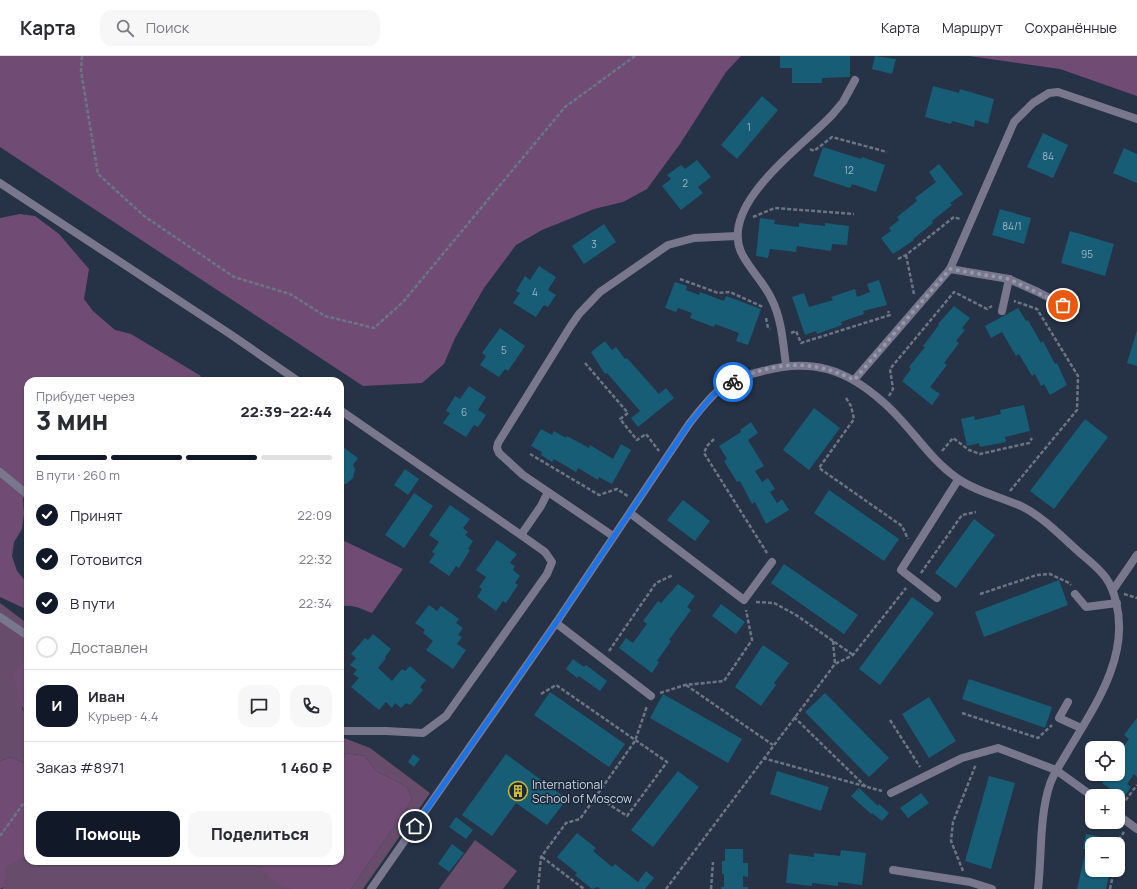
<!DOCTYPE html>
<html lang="ru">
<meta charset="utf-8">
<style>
body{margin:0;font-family:Manrope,sans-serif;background:#f7f7f7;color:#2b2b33;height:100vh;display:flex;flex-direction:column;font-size:15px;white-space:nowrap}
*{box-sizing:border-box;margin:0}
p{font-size:13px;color:#7c7c81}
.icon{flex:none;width:22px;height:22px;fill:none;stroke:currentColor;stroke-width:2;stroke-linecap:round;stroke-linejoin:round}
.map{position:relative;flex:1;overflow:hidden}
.side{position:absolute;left:24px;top:321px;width:320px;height:488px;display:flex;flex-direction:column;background:#fff;border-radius:12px;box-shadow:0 1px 3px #0004}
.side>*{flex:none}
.tools{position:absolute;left:1085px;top:685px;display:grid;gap:8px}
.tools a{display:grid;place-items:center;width:40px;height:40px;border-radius:8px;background:#fff;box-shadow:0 1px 3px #0004;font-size:20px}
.pin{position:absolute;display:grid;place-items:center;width:34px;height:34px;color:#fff;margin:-17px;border:2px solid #fff;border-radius:50%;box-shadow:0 1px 4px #0007}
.courier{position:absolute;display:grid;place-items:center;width:40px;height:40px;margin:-20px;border:3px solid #1a73e8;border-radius:50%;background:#fff;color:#222;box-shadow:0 1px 5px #0007}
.head em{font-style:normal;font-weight:800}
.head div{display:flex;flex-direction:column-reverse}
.head{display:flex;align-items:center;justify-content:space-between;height:68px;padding:0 12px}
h1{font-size:26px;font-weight:800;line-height:30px}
.bar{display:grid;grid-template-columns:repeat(4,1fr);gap:6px 4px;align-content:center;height:48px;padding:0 12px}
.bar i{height:5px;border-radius:3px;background:#e1e1e2}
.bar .current{background:#111827}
.bar p{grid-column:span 4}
.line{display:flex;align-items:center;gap:10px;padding:0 12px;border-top:1px solid #e1e1e2}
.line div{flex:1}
.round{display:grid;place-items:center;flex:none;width:42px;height:42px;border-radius:12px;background:#f7f7f7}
ol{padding:0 12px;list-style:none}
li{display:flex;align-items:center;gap:12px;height:44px}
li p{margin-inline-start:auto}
li .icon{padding:4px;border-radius:50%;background:#111827;color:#fff;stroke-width:4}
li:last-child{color:#7c7c81}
li i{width:22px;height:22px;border:2px solid #e1e1e2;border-radius:50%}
.button{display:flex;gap:8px;margin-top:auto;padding:8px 12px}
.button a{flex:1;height:46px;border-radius:12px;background:#111827;color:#fff;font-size:16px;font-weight:800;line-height:46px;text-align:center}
.button a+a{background:#f7f7f7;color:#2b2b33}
header{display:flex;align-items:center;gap:24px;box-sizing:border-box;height:56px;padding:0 20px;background:#fff;border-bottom:1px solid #e1e1e2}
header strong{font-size:19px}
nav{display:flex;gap:22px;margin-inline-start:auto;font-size:14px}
.search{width:280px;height:36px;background:#f7f7f7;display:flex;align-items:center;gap:10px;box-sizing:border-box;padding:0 14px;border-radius:12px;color:#7c7c81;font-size:15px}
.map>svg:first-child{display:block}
</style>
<header>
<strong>Карта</strong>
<div class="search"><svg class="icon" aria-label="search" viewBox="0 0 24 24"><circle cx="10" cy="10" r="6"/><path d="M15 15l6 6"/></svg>Поиск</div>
<nav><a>Карта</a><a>Маршрут</a><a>Сохранённые</a></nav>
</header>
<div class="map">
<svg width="1137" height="833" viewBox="0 0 1137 833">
<rect width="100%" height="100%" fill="#263245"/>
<g fill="#674d6b">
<path d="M0,547L28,568V608L25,605L22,653L28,659V709L11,701L0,705Z"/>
<path d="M340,682H344L370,692L430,737L363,833H351L412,744L407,731L376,715L365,700L346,697L340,711Z"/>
<path d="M475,784L517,815L503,833H439Z"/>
<path d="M28,800V805H257C266,818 275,826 289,833H2L6,829L4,812Z"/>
</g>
<g fill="#704c75">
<path d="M0,0H741L726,16L680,88L647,133L623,146L594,153L542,174L516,189L484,232L455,282L444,308L422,327L363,330L0,91Z"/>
<path d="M969,0H1137V40L1060,13Z"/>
<path d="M20,158L35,160L59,178L89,213L84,243L93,255L115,274L131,278L201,320L197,325H28V440L23,442L24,458L22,473L14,486L12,500L17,515L28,528V554L0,541V162Z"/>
<path d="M340,483L403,513L372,557C362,553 351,547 340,551Z"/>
<path d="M25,604L28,608V659L23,653L13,619Z"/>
<path d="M346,697L365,700L376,715L407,731L412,744L351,833H289L278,828L265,817L257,805H340V711Z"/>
<path d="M11,701L28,709V800L5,812L6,830L0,833V705Z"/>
</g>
<g fill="#185d76">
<path d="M780,0H850V21L822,22V27H792V12H780Z"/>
<path d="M875,0L896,3L892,18L872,13Z"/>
<path d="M933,30L959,37L960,33L994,43L988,68L975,64L974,71L952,65L951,68L925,61Z"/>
<path d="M762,40L778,54L737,103L721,89Z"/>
<path d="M1043,77L1068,89L1053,122L1027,111Z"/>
<path d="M823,91L861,103L862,101L885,109L876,136L852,128L850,132L813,120Z"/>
<path d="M1124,92L1137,98V127L1113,117Z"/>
<path d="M697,104L711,121L698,131L703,137L681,154L662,130L671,123L667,119L681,109L685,113Z"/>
<path d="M939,108L963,138L950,147L952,149L932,165L933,167L913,183L914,184L893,198L881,182L891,175L889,172L899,164L897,161L917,145L915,142L936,126L929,116Z"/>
<path d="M1000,153L1031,162L1024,188L992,179Z"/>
<path d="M760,162L775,164L774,168L799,171V167L825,170V167L849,170L847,189L832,188L831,195L797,190L796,196L770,193L768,202L756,200Z"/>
<path d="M604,168L616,186L584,208L572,190Z"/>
<path d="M1070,175L1114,188L1105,220L1061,207Z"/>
<path d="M539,210L556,221L548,234L556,239L548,251L544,249L536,261L513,247L520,237L516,235L525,220L530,224Z"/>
<path d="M879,224L887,249L863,255L864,258L841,266L842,269L817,278L816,275L805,279L792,241L804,237L809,251L833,244L831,241L855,233L857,241L870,236L867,228Z"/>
<path d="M675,226L687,230L686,234L699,239L700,236L724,245L726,240L761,253L748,289L736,285L739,277L715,268L714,271L690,262L692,257L678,252L676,256L665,252Z"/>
<path d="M954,250L970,262L962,272L965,274L956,285L959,287L944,307L947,309L930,331L940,338L932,349L902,325L911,313L909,311L925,291L923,290L939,269L938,268Z"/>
<path d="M1018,252L1026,265L1028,264L1041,287L1043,285L1055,308L1057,307L1067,329L1050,339L1044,328L1041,330L1035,318L1032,320L1019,298L1016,300L1002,276L991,282L985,270Z"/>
<path d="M500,272L525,290L508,315L505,313L499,321L480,309L486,300L482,297Z"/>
<path d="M1137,274V310L1127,307Z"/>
<path d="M605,285L612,294L616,291L625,303L627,302L659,338L666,332L674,342L638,371L631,362L640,355L607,317L605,318L591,296Z"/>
<path d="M469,330L486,341L478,354L486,359L478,371L474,369L466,381L443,367L450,357L446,355L455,340L460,343Z"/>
<path d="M1024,349L1030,375L1005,381L1006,386L980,391L979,387L967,390L961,363L974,360L975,364L1001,358L1000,354Z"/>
<path d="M814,352L840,372L809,414L783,394Z"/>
<path d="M1085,363L1108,381L1054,453L1030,435Z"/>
<path d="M751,366L758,377L748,384L764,410L755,415L762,426L768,422L775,433L770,436L777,447L782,443L789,454L766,468L755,446L752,448L740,425L737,426L724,405L727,403L719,390L741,376L740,374Z"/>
<path d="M541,373L552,379L554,375L566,382L567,380L589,392L590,389L613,403L621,388L631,394L612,428L599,421L598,424L578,412L576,416L554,403L552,406L541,399L542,396L531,390Z"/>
<path d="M340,389L358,402L353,409L355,413L353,422L346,428H340Z"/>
<path d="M405,413L419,423L408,439L394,429Z"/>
<path d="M829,434L899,483L884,505L814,457Z"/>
<path d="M414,437L433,450L404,492L385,479Z"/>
<path d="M683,444L710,465L695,485L667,464Z"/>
<path d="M450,449L470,463L463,472L468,476L465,479L473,485L468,493L470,494L459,512L456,510L449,520L429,506L435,498L432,496L439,486L429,479Z"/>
<path d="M974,463L995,479L956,532L935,517Z"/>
<path d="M497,484L517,498L510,507L515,510L513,514L520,520L515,527L518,529L506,547L503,545L496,555L477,541L482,533L479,531L486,521L476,514Z"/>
<path d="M784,508L858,559L844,578L771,527Z"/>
<path d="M1059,524L1068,549L984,581L975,556Z"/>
<path d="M678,528L695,540L687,551L691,554L669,584L671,585L657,605L659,606L652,617L619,592L626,582L633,587L647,568L643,565L658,545L661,547Z"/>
<path d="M912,541L934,557L880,629L859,613Z"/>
<path d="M721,548L745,566L736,578L712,560Z"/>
<path d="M429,549L437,555L441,550L459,563L456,567L463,572L458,579L462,581L457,588L466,594L453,613L426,594L433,585L423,577L425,574L415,567Z"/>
<path d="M373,578L391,593L385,601L386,602L378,612L392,625L402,613L405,615L410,610L426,624L420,631L423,634L410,649L406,647L401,652L395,647L392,652L386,646L379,654L351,631L359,622L353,618L357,614L350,609L356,602L351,598L365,582L368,584Z"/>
<path d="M763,589L789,607L774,627L776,629L761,650L735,631Z"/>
<path d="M573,603L584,611L586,609L607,625L600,635L579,620L577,622L566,613Z"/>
<path d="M969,623L1052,651L1045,672L962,643Z"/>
<path d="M550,636L625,688L609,711L534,659Z"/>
<path d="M825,637L889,702L869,721L805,656Z"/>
<path d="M663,638L742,683L728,707L650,662Z"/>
<path d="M929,641L956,685L929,702L902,658Z"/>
<path d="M1137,662V721L1134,718L1127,728L1131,731L1123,742L1102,727L1109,718H1118V698L1129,683L1124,679Z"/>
<path d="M413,698L420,703L414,711L408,706Z"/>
<path d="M506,698L567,743L547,769L516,747L492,780L462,759Z"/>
<path d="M678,715L699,731L653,791L631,774Z"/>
<path d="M777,715L829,731L821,755L770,738Z"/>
<path d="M989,720L1015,727L991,813L965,805Z"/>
<path d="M859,732L878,750L879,748L889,757L882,765L872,757L871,758L851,740Z"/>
<path d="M921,737L929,747L908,762L900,752Z"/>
<path d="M456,761L473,774L466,783L449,771Z"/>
<path d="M577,777L596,792L593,795L612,811L615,808L638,826L646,815L654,822L645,833H600L598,831L592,833L575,819L577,817L557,801Z"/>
<path d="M1086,778L1111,783L1110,788H1092V814H1110L1106,833H1077L1086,793H1083Z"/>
<path d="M452,788L464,797L449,816L438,808Z"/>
<path d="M725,793H743V807H748V821L743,820V831H748V833H721V831H724V818H722V805H725Z"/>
<path d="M841,794L866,797L862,829L838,826V830L812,827V830L786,827L789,798L814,801V797L840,800Z"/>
</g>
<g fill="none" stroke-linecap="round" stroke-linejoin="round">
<g stroke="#6b7585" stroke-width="2.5" stroke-dasharray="4 2" stroke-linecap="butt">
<path d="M82,0L81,15L98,118L144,160L234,221L290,238L325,260L374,272L403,246L565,51L635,0"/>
<path d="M810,93L814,95L832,81L887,96"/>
<path d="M753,161L775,152L854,158"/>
<path d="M906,199L914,238"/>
<path d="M898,203L906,199L954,161L960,163"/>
<path d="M680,223L718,237L730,236L763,251"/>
<path d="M766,262L768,272L770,273"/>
<path d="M791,277L796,275L801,287L890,259L888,255"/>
<path d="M585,307L628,357L620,363L637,384L646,378L659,395"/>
<path d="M889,340L893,333L890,313L954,236L987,253L992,250"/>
<path d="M846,342L851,350L854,363L819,412L902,470L908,483"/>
<path d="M714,383L707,390L704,397L767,497"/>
<path d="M942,395L953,382L969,394L980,398L1029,387L1032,382"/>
<path d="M530,398L599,439L617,433L629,441"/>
<path d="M1010,435L1077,354L1078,320L1037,253L1014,245"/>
<path d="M921,517L962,459L976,456"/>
<path d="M980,538L1037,519L1050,518L1069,527L1071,529"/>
<path d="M1124,538L1137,542"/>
<path d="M756,546L774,547L796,559L853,599"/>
<path d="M833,585L835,608"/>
<path d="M609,595L656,527L673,519"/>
<path d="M686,629L773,689"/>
<path d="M660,637L685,629L724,625L752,584L746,554"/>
<path d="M541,638L556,629L667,706L627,760L596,740"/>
<path d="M962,657L1038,682L1052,669"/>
<path d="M794,661L867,732"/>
<path d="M890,664L920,711"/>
<path d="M763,702L882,735"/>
<path d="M1122,749L1137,729"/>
<path d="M0,780L28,741"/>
<path d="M1118,790L1120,782L1124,776"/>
<path d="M542,801L584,833"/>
<path d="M963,815L951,785L953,766L976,708"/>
<path d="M538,833L541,801L566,767L580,763L635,685L647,650"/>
<path d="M666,833L835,608L853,599L906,532"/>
<path d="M711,833L713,806"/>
<path d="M1110,833L1114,814"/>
</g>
<g stroke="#79778e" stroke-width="8">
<path d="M0,127L230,278L298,325"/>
<path d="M950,213L1009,223L1038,236L1075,255"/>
<path d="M1002,255L1009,223"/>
<path d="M786,309C783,288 782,264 772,244C764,226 749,213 741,196C720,147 803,90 832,59L843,46L855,24"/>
<path d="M854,324L950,213L1014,66L1033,47L1049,37L1058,36L1137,63"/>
<path d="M340,354L521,479L541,450L548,436"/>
<path d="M0,416L28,439"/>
<path d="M630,457L744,544L772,506"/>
<path d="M613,480L523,419L499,397L497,392L498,387L570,271L579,258L600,236L668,189L694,182L737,180"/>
<path d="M1113,534L1137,499"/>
<path d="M1075,538L1086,551L1117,547"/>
<path d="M937,542L901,514L958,424"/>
<path d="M0,561L28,580"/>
<path d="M556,567L651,640"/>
<path d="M1068,646L1059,662L1081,672"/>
<path d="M340,675H386L423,677L446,660L547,518L552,506L545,496L521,479"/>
<path d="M891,737L962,702L998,692L1056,714L1092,740"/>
<path d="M1118,759L1137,773"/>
<path d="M893,814L970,826L992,833"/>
</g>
<path stroke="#79778e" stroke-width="8" d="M371,833L556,567L689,368C699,355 708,343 720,333C732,324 749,318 763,315C812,302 846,313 883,346C910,369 928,402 957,422C974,435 1002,441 1023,451C1044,462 1061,480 1079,496C1088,504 1099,512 1106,522C1111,529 1114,537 1116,546C1130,600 1095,650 1068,695C1062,706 1054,716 1050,728C1039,761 1042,799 1038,833"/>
</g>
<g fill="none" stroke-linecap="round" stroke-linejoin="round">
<path stroke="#919ba9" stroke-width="4" stroke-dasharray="0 7.2" d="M733,326C775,305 812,303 854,324L950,213L1009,223L1063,249"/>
<path stroke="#1a73e8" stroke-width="5" d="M415,770L556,567L689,368L713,339L733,326"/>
</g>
<defs>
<g id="building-ring" transform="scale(1)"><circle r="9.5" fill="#1c283a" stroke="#cbba39" stroke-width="1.5"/><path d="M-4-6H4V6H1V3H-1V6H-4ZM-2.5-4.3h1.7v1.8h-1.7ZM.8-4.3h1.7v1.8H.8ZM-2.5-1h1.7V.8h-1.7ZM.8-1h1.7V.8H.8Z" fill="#cbba39"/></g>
</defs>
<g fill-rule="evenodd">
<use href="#building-ring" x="518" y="735"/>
</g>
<g text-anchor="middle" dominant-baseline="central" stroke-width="3" stroke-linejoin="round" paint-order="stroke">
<g font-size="10" fill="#9eb6c5">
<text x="749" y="71">1</text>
<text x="1048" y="100">84</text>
<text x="849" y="114">12</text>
<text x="685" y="127">2</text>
<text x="1012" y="170">84/1</text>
<text x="594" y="188">3</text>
<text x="1087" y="198">95</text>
<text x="535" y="236">4</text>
<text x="504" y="294">5</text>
<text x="464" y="356">6</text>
</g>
<g font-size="12" fill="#cbd3df" stroke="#1c283a" text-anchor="start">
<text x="532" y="728">International<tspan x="532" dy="14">School of Moscow</tspan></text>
</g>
</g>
</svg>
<div class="tools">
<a><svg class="icon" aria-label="locate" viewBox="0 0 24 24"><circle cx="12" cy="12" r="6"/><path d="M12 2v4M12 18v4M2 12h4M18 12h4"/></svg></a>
<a>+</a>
<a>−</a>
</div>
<div class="pin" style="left:1063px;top:249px;background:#ea580c"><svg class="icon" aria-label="bag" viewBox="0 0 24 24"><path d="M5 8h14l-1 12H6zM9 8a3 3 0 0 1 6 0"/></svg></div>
<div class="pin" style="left:415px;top:770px;background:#1f2937"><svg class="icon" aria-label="home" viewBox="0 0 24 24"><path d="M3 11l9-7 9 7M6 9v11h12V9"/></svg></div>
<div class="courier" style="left:733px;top:326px"><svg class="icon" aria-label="bike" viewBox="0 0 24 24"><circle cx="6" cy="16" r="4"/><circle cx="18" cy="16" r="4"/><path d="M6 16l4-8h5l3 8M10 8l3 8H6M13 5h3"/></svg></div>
<section class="side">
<div class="head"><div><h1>3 мин</h1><p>Прибудет через</p></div><em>22:39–22:44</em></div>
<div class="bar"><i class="current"></i><i class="current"></i><i class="current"></i><i></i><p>В пути · 260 m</p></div>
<ol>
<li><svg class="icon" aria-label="check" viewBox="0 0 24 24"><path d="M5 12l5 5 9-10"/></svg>Принят<p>22:09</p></li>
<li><svg class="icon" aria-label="check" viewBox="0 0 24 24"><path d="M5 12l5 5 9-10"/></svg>Готовится<p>22:32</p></li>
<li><svg class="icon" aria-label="check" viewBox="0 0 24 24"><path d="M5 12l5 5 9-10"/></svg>В пути<p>22:34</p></li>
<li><i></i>Доставлен</li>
</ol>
<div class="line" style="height:72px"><b class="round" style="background:#111827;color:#fff">И</b><div><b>Иван</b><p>Курьер · 4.4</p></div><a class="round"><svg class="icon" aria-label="chat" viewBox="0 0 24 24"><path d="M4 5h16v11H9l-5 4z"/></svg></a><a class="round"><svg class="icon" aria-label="phone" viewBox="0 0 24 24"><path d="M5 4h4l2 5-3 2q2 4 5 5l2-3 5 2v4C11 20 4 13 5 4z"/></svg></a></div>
<div class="line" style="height:52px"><div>Заказ #8971</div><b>1 460 ₽</b></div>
<div class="button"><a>Помощь</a><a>Поделиться</a></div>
</section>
</div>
